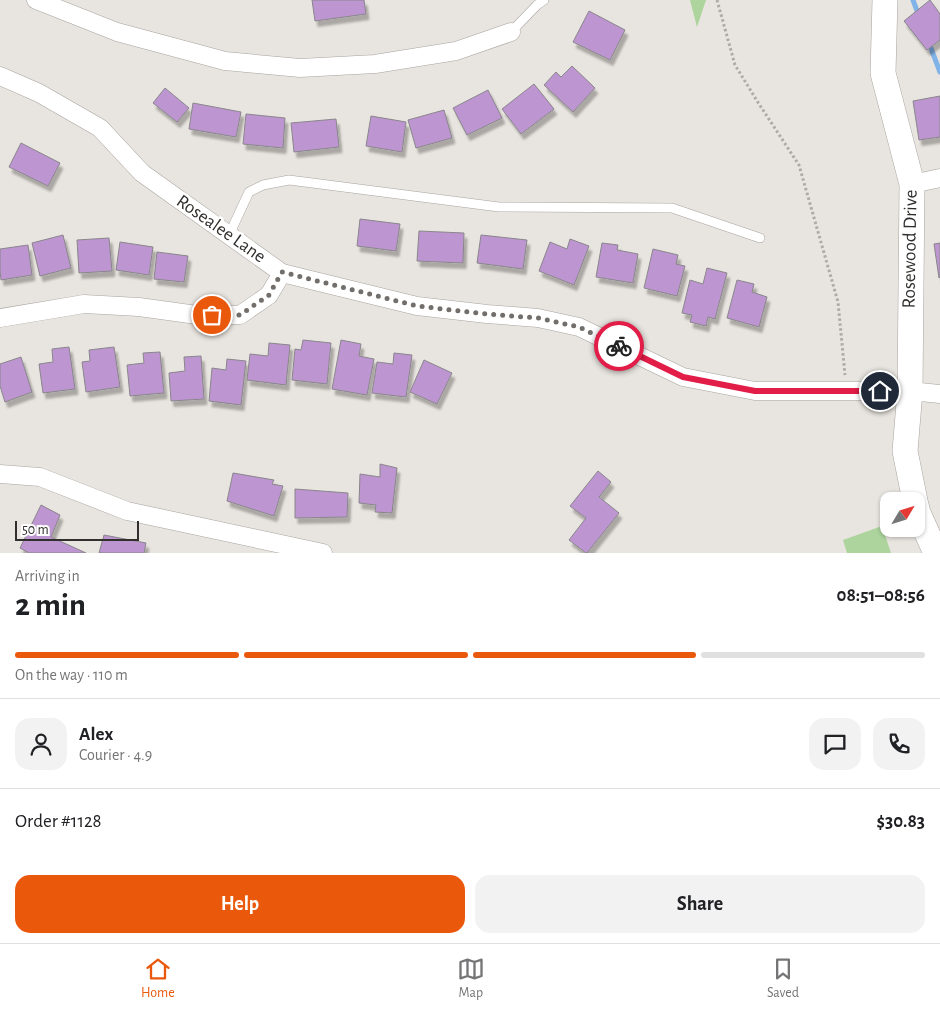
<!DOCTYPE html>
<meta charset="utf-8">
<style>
body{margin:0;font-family:"Alegreya Sans",sans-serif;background:#f2f2f2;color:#202124;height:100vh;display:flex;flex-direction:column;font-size:19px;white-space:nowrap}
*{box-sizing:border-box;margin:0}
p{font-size:16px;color:#757577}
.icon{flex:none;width:28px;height:28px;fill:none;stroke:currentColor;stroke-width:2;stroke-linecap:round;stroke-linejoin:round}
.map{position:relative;height:553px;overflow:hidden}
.details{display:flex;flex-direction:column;background:#fff;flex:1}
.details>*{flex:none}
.needle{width:32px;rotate:52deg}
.fabs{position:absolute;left:880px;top:492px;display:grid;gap:10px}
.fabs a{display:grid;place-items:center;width:45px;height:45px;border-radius:10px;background:#fff;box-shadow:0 1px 4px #0004;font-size:25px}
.scale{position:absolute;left:15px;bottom:12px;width:124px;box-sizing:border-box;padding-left:5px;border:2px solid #312f2d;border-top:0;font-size:14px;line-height:18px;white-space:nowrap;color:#312f2d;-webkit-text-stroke:4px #fff;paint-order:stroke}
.pin{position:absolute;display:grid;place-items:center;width:42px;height:42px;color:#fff;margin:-21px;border:2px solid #fff;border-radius:50%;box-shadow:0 1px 5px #0007}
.courier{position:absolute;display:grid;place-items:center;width:50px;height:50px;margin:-25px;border:4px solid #e11d48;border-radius:50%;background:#fff;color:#222;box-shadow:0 1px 6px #0007}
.overview em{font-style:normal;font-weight:700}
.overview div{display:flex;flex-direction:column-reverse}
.overview{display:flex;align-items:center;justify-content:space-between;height:85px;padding:0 15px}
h1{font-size:32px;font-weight:700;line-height:38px}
.bar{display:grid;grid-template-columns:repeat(4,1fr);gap:8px 5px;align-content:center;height:60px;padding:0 15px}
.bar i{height:6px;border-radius:4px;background:#e0e0e0}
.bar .current{background:#ea580c}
.bar p{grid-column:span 4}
.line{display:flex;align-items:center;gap:12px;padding:0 15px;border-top:1px solid #e0e0e0}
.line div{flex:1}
.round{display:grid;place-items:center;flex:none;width:52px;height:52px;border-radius:15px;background:#f2f2f2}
.button{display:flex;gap:10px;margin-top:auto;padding:10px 15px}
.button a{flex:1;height:58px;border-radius:15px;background:#ea580c;color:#fff;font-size:20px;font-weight:700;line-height:58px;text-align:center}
.button a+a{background:#f2f2f2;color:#202124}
.tab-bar{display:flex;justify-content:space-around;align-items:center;height:70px;border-top:1px solid #e0e0e0;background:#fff;font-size:14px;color:#757577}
.tab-bar a{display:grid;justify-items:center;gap:2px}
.tab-bar .current{color:#ea580c}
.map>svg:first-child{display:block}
</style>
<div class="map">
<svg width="940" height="553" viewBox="0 0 940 553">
<defs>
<filter id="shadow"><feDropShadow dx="3" dy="5.5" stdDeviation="1" flood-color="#0004"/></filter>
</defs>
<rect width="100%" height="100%" fill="#e8e4df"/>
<g fill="#acd49c">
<path d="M690,0H706L697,27Z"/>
<path d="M882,526L891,553H847L843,540Z"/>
</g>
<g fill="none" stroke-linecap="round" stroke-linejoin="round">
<g stroke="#81b3e8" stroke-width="5">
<path d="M913,0L919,16"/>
<path d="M929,43L940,72"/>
</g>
</g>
<g fill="#bd95d0" stroke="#89868b" filter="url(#shadow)">
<path d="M312,0H364L366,14L315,21Z"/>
<path d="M930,0L940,14V40L927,50L904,21Z"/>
<path d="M589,11L625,30L610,60L573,42Z"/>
<path d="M572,66L595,88L573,112L544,85L556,72L561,77Z"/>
<path d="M534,84L554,109L521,134L502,109Z"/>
<path d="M165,88L189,108L177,122L153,103Z"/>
<path d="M488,90L502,118L467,135L453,108Z"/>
<path d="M940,96V137L919,140L913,101Z"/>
<path d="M193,103L241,112L236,137L189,129Z"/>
<path d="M444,110L452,138L416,148L408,120Z"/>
<path d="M246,114L285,118L283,148L243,144Z"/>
<path d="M371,116L406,122L402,152L366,146Z"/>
<path d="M336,119L339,147L294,152L291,123Z"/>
<path d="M21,143L60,163L48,186L9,167Z"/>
<path d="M360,219L400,224L396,251L357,246Z"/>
<path d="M419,231L464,233L463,263L417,261Z"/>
<path d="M63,235L71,268L40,276L32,243Z"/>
<path d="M481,235L527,240L523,269L477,263Z"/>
<path d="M109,238L112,271L79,273L77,240Z"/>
<path d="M570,239L589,246L574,285L539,271L550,242L567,249Z"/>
<path d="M120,242L153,247L149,275L116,270Z"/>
<path d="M602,243L618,245L617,250L638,254L633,283L596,277Z"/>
<path d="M940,243V277L939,278L934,244Z"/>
<path d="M28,245L32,275L1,280L0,271V249Z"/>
<path d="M653,249L678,255L676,264L685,266L677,296L644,288Z"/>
<path d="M157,252L188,256L184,282L154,279Z"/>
<path d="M707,268L727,273L715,319L708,317L706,326L690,322L692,315L682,313L690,280L703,284Z"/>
<path d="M737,280L754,284L752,292L767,297L759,327L727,318Z"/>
<path d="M303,340L331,343L327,384L292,380L295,349L301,350Z"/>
<path d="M341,340L361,344L359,356L374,359L367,395L332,389Z"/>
<path d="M269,343L290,345L286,385L247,380L250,354L268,356Z"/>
<path d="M69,347L75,389L43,393L39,364L53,362L52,349Z"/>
<path d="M114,347L120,387L86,392L82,362L90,361L89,350Z"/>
<path d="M160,352L164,393L130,396L127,365L144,363L143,353Z"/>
<path d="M394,353L412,355L406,397L372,393L377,362L393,364Z"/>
<path d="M201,356L204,399L171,401L169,373L185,371L184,357Z"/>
<path d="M21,357L32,392L5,402L0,386V364Z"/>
<path d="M227,359L246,361L241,405L209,401L212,368L226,370Z"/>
<path d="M424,360L452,373L437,404L410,392Z"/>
<path d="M380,464L397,468L392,513L375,512L376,505L359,503L360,474L380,477Z"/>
<path d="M598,471L611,482L599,497L619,513L587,553H586L569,540L586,518L570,506Z"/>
<path d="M233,473L274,480L272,484L283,486L274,516L227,501Z"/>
<path d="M295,489L348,493L347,517L295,518Z"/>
<path d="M41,505L60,515L51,537L86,553H29L20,548Z"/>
<path d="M104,535L146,543L144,553H99Z"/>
</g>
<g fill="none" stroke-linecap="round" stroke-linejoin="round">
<g stroke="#a8a49f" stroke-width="10">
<g id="lane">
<path d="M511,32L537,5L544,0"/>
<path d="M229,235L249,192L263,185L289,180L499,207L672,208L760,238"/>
</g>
</g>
<g stroke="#a8a49f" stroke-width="19">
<g id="street">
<path d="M36,0L117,32L225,61L300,68L375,64L456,51L511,32"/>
<path d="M0,76L39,93L100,128L142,173L282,273L417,306L487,314L538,318L579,327L683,377L755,391H910L940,394"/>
<path d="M912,184L940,178"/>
<path d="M0,318L84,304L139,307L197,315H240L269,295L282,273"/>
<path d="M0,474L40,477L127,511L323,553"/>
</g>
</g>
<g stroke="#a8a49f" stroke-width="26">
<g id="secondary">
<path d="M885,0L883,73L912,184L910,391L905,451L915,501"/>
<path d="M916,505L918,513L936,553"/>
</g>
</g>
<path stroke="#aeaba7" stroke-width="3" stroke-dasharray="2.5 2.5" stroke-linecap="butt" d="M717,0L735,65L759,104L799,165L838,302L845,375"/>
<use href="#lane" stroke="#fff" stroke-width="9"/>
<use href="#street" stroke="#fff" stroke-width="18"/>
<use href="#secondary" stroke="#fff" stroke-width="25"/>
</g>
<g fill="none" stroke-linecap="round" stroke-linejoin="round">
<path stroke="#716e6b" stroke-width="5" stroke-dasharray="0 9" d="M212,315H240L269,295L282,272L417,306L487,314L538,318L579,327L619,346"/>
<path stroke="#e11d48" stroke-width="6" d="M619,346L683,377L755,391H880"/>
</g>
<g text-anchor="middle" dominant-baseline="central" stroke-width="5" stroke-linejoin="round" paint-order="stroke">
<g font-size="19" fill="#312f2d" stroke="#fff">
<text transform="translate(221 229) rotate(35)">Rosealee Lane</text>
<text transform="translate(910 249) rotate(-89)">Rosewood Drive</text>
</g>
</g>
</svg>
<div class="fabs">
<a><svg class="needle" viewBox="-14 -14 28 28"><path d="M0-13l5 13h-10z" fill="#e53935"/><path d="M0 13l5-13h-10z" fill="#757577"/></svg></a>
</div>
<div class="scale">50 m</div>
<div class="pin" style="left:212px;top:315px;background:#ea580c"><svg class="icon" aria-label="bag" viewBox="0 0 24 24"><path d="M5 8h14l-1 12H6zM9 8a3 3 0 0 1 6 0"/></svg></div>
<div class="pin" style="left:880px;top:391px;background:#1f2937"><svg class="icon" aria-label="home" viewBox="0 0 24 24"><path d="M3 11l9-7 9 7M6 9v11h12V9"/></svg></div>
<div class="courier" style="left:619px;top:346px"><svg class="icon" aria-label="bike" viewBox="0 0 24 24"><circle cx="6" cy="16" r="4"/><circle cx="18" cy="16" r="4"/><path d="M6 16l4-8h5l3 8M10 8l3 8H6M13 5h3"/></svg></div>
</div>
<section class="details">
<div class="overview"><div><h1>2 min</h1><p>Arriving in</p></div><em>08:51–08:56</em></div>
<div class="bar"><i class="current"></i><i class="current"></i><i class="current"></i><i></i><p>On the way · 110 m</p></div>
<div class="line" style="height:90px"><a class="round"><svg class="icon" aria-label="person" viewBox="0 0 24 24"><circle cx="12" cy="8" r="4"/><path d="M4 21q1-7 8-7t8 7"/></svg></a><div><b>Alex</b><p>Courier · 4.9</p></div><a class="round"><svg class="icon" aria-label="chat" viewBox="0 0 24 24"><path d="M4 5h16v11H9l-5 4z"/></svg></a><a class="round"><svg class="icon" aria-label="phone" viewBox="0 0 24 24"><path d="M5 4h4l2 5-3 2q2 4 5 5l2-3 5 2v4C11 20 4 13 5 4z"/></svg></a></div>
<div class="line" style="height:65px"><div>Order #1128</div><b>$30.83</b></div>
<div class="button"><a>Help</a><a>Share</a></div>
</section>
<nav class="tab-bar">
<a class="current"><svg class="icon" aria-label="home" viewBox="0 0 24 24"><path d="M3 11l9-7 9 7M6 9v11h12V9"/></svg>Home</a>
<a><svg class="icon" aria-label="map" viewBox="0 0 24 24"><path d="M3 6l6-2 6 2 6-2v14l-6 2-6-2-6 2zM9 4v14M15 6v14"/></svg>Map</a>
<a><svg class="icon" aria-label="saved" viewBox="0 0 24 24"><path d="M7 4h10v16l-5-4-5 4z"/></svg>Saved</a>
</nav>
